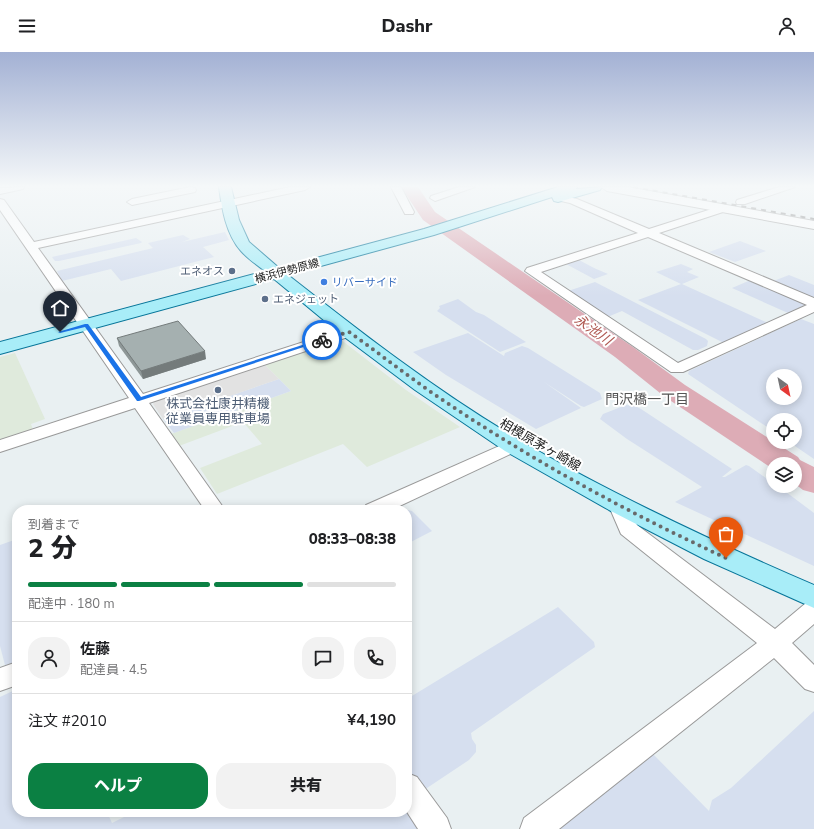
<!DOCTYPE html>
<html lang="ja">
<meta charset="utf-8">
<style>
body{margin:0;font-family:"Nunito Sans","Noto Sans JP",sans-serif;background:#f2f2f2;color:#202124;height:100vh;display:flex;flex-direction:column;font-size:15px;white-space:nowrap}
*{box-sizing:border-box;margin:0}
p{font-size:13px;color:#757577}
.icon{flex:none;width:22px;height:22px;fill:none;stroke:currentColor;stroke-width:2;stroke-linecap:round;stroke-linejoin:round}
.map{position:relative;flex:1;overflow:hidden}
.details{position:absolute;left:12px;top:453px;width:400px;height:312px;display:flex;flex-direction:column;background:#fff;border-radius:16px;box-shadow:0 2px 10px #0003}
.details>*{flex:none}
.needle{width:26px;rotate:147deg}
.fabs{position:absolute;left:766px;top:317px;display:grid;gap:8px}
.fabs a{display:grid;place-items:center;width:36px;height:36px;border-radius:50%;background:#fff;box-shadow:0 2px 10px #0003;font-size:20px}
.pin{position:absolute;display:grid;place-items:center;width:34px;height:34px;color:#fff;margin:-41px -17px;border-radius:50% 50% 50% 0;rotate:-45deg;box-shadow:0 0 4px #0007}
.pin .icon{rotate:45deg}
.courier{position:absolute;display:grid;place-items:center;width:40px;height:40px;margin:-20px;border:3px solid #1a73e8;border-radius:50%;background:#fff;color:#222;box-shadow:0 1px 5px #0007}
.head em{font-style:normal;font-weight:800}
.head div{display:flex;flex-direction:column-reverse}
.head{display:flex;align-items:center;justify-content:space-between;height:68px;padding:0 16px}
h1{font-size:26px;font-weight:800;line-height:30px}
.bar{display:grid;grid-template-columns:repeat(4,1fr);gap:6px 4px;align-content:center;height:48px;padding:0 16px}
.bar i{height:5px;border-radius:3px;background:#e0e0e0}
.bar .active{background:#0b8043}
.bar p{grid-column:span 4}
.line{display:flex;align-items:center;gap:10px;padding:0 16px;border-top:1px solid #e0e0e0}
.line div{flex:1}
.round{display:grid;place-items:center;flex:none;width:42px;height:42px;border-radius:16px;background:#f2f2f2}
.cta{display:flex;gap:8px;margin-top:auto;padding:8px 16px}
.cta a{flex:1;height:46px;border-radius:16px;background:#0b8043;color:#fff;font-size:16px;font-weight:800;line-height:46px;text-align:center}
.cta a+a{background:#f2f2f2;color:#202124}
header{display:flex;justify-content:space-between;align-items:center;height:52px;padding:0 16px;background:#fff;font-size:18px;font-weight:800}
.map>svg:first-child{display:block}
</style>
<header><svg class="icon" aria-label="menu" viewBox="0 0 24 24"><path d="M4 6h16M4 12h16M4 18h16"/></svg>Dashr<svg class="icon" aria-label="person" viewBox="0 0 24 24"><circle cx="12" cy="8" r="4"/><path d="M4 21q1-7 8-7t8 7"/></svg></header>
<div class="map">
<svg width="814" height="777" viewBox="0 0 814 777">
<rect width="100%" height="100%" fill="#e9f0f2"/>
<g fill="#dfeadc">
<path d="M340,287L406,338L460,375L367,415L343,392L217,442L200,416L262,392L243,370L179,394L171,382L291,339L264,312Z"/>
<path d="M15,301L45,367L31,372L33,378L0,389V305Z"/>
</g>
<g fill="#d6dfef" fill-rule="evenodd">
<path d="M225,180L229,188L203,195L214,205L121,229L111,217L62,229L57,219L174,191L153,196L148,191L183,183L190,187L182,190Z"/>
<path d="M136,186L142,190L141,191L59,209H55L52,205Z"/>
<path d="M740,189L766,199L735,210L709,200Z"/>
<path d="M579,208L594,216L608,222L594,227L566,212Z"/>
<path d="M681,212L693,217L687,220L699,225L682,232L768,271L724,291L638,248L681,232L656,220Z"/>
<path d="M789,223L814,233V248L771,230Z"/>
<path d="M753,227L809,251L788,261L732,236Z"/>
<path d="M595,230L706,287L708,289L707,294L698,298H693L622,259L605,266L568,239Z"/>
<path d="M458,247L476,260L484,263L526,290L500,300L437,259L440,256L439,254Z"/>
<path d="M801,267L814,272V407L789,390H795V368H773V379L688,322L689,319ZM773,324H795V346H773Z"/>
<path d="M468,281L504,304L505,301L522,294L528,296L600,341L602,347L584,355L581,354L544,330L581,356L536,377L446,323L413,300Z"/>
<path d="M279,327L291,339L174,381L163,367Z"/>
<path d="M626,353L635,354L641,357L732,417L722,425H725L746,413L749,414L773,431V434H778L814,461V514L675,450L702,435L627,387L600,367L603,362Z"/>
<path d="M400,456L412,459L432,479L407,492V458H396Z"/>
<path d="M17,487V612L6,617L0,594V493Z"/>
<path d="M558,555L594,590L595,595L471,681L472,687L476,693V700L469,708L421,740L407,719V647Z"/>
<path d="M17,637V760H107L112,771L134,760H407L420,777H0V645Z"/>
<path d="M814,659V777H557L652,701L709,759L712,748L731,736Z"/>
</g>
<path fill="#e2e2e2" d="M264,312L279,327L163,367L153,352L155,348Z"/>
<g fill="none" stroke-linecap="round" stroke-linejoin="round">
<path fill="#ddacb6" fill-rule="evenodd" d="M401,135H418L435,160L633,295L685,333L798,405L800,408L814,415V441L803,438L795,432V412H773V417L665,345L615,305L423,168Z"/>
<g stroke="#999" stroke-width="2">
<g id="minor">
<path d="M24,135L23,137L0,142V136Z"/>
<path d="M190,135L195,136L196,138L195,140L132,153L127,150L132,147Z"/>
<path d="M290,135H310L305,138L38,196L143,342L344,277H354L356,280L354,283L149,351L225,458H205L135,356L0,400V388L129,346L0,158V147L4,148L34,190Z"/>
<path d="M391,135H401L414,160L413,162H405Z"/>
<path d="M459,135H475L435,149L430,146L431,144Z"/>
<path d="M779,135H795L745,152H737L736,150L737,148Z"/>
<path d="M560,143L577,147L649,177L721,154H729L730,156L729,158L659,181L814,246V260L683,320H671L525,219L527,216L638,181L570,151L556,148L555,146L556,144ZM648,185L807,253L678,311L541,220Z"/>
<path d="M513,388L519,390L522,394L519,398L391,458H363L366,453Z"/>
<path d="M618,445L625,447L637,473L775,577L806,551L814,549V572L792,591L814,613V640L805,637L774,606L559,777H520L524,766L757,591L621,482L608,452L611,447Z"/>
<path d="M17,610V633L0,639V616Z"/>
<path d="M407,721L417,725L447,766L451,777H418L407,760Z"/>
</g>
</g>
<g stroke="#999" stroke-width="2">
<path id="tertiary" d="M601,135H628L814,169V177L607,139Z"/>
</g>
<g stroke="#077599" stroke-width="2">
<path id="primary" d="M219,135H231L239,168L249,190L279,216L424,177L558,135H577L576,137L602,135L600,138L558,150L554,149L552,145L434,183L288,223C363,282 439,341 521,389C615,444 714,490 814,533V556L704,507L609,458L505,399L415,338L343,284L274,227L0,302V290L265,219C257,213 248,207 241,199C226,182 222,157 219,135Z"/>
</g>
<use href="#minor" fill="#fff" fill-rule="evenodd"/>
<use href="#tertiary" fill="#fff" fill-rule="evenodd"/>
<use href="#primary" fill="#a8edf8" fill-rule="evenodd"/>
<path stroke="#707070" stroke-width="2" stroke-dasharray="5 5" stroke-linecap="butt" d="M633,135L814,167"/>
</g>
<path fill="#8e9797" d="M117,286L206,307L143,327L119,294Z"/>
<path fill="#747b7b" d="M205,299L206,307L143,327L141,319Z"/>
<path fill="#a5b0b0" stroke="#747b7b" d="M178,269L205,299L141,319L117,286Z"/>
<linearGradient id="sky" x2="0" y2="1"><stop stop-color="#a3b1d4"/><stop offset="0.55" stop-color="#f5f8f9"/><stop offset="1" stop-color="#f5f8f9" stop-opacity="0"/></linearGradient>
<rect width="814" height="244" fill="url(#sky)"/>
<path fill="#1a73e8" d="M85,272H88L141,345L321,287L325,288L139,349H137L85,275L60,281L58,280Z"/>
<g fill="none" stroke-linecap="round" stroke-linejoin="round">
<path stroke="#686a6b" stroke-width="4" stroke-dasharray="0 7.2" d="M322,288L349,280C383,304 415,330 450,353C537,411 631,462 726,506"/>
</g>
<g fill="#5c6f8a" stroke="#fff" stroke-width="1.5">
<circle cx="232" cy="219" r="4"/>
<circle cx="265" cy="247" r="4"/>
<circle cx="218" cy="338" r="4"/>
</g>
<circle fill="#3f7fe0" stroke="#fff" stroke-width="1.5" cx="324" cy="230" r="4"/>
<g text-anchor="middle" dominant-baseline="central" stroke-width="4" stroke-linejoin="round" paint-order="stroke">
<g font-size="11" fill="#4e5e75" stroke="#fff" text-anchor="end">
<text x="224" y="219">エネオス</text>
<text x="273" y="247" text-anchor="start">エネジェット</text>
</g>
<g font-size="11" fill="#222" stroke="#fff">
<text transform="translate(287 219) rotate(-15)">横浜伊勢原線</text>
</g>
<g font-size="11" fill="#366cbe" stroke="#fff" text-anchor="start">
<text x="332" y="230">リバーサイド</text>
</g>
<g font-size="13" fill="#4e5e75" stroke="#fff">
<text x="218" y="352">株式会社康井精機<tspan x="218" dy="15">従業員専用駐車場</tspan></text>
</g>
<g font-size="13" fill="#222" stroke="#fff">
<text transform="translate(540 393) rotate(30)">相模原茅ヶ崎線</text>
</g>
<g font-size="14" font-style="italic" fill="#af5851" stroke="#fff">
<text transform="translate(593 278) rotate(35)">永池川</text>
</g>
<g font-size="14" fill="#555" stroke="#fff">
<text x="647" y="347">門沢橋一丁目</text>
</g>
</g>
</svg>
<div class="fabs">
<a><svg class="needle" viewBox="-14 -14 28 28"><path d="M0-13l5 13h-10z" fill="#e53935"/><path d="M0 13l5-13h-10z" fill="#757577"/></svg></a>
<a><svg class="icon" aria-label="locate" viewBox="0 0 24 24"><circle cx="12" cy="12" r="6"/><path d="M12 2v4M12 18v4M2 12h4M18 12h4"/></svg></a>
<a><svg class="icon" aria-label="layers" viewBox="0 0 24 24"><path d="M12 4l9 5-9 5-9-5zM3 14l9 5 9-5"/></svg></a>
</div>
<div class="pin" style="left:726px;top:506px;background:#ea580c"><svg class="icon" aria-label="bag" viewBox="0 0 24 24"><path d="M5 8h14l-1 12H6zM9 8a3 3 0 0 1 6 0"/></svg></div>
<div class="pin" style="left:60px;top:280px;background:#1f2937"><svg class="icon" aria-label="home" viewBox="0 0 24 24"><path d="M3 11l9-7 9 7M6 9v11h12V9"/></svg></div>
<div class="courier" style="left:322px;top:288px"><svg class="icon" aria-label="bike" viewBox="0 0 24 24"><circle cx="6" cy="16" r="4"/><circle cx="18" cy="16" r="4"/><path d="M6 16l4-8h5l3 8M10 8l3 8H6M13 5h3"/></svg></div>
<section class="details">
<div class="head"><div><h1>2 分</h1><p>到着まで</p></div><em>08:33–08:38</em></div>
<div class="bar"><i class="active"></i><i class="active"></i><i class="active"></i><i></i><p>配達中 · 180 m</p></div>
<div class="line" style="height:72px"><a class="round"><svg class="icon" aria-label="person" viewBox="0 0 24 24"><circle cx="12" cy="8" r="4"/><path d="M4 21q1-7 8-7t8 7"/></svg></a><div><b>佐藤</b><p>配達員 · 4.5</p></div><a class="round"><svg class="icon" aria-label="chat" viewBox="0 0 24 24"><path d="M4 5h16v11H9l-5 4z"/></svg></a><a class="round"><svg class="icon" aria-label="phone" viewBox="0 0 24 24"><path d="M5 4h4l2 5-3 2q2 4 5 5l2-3 5 2v4C11 20 4 13 5 4z"/></svg></a></div>
<div class="line" style="height:52px"><div>注文 #2010</div><b>¥4,190</b></div>
<div class="cta"><a>ヘルプ</a><a>共有</a></div>
</section>
</div>
